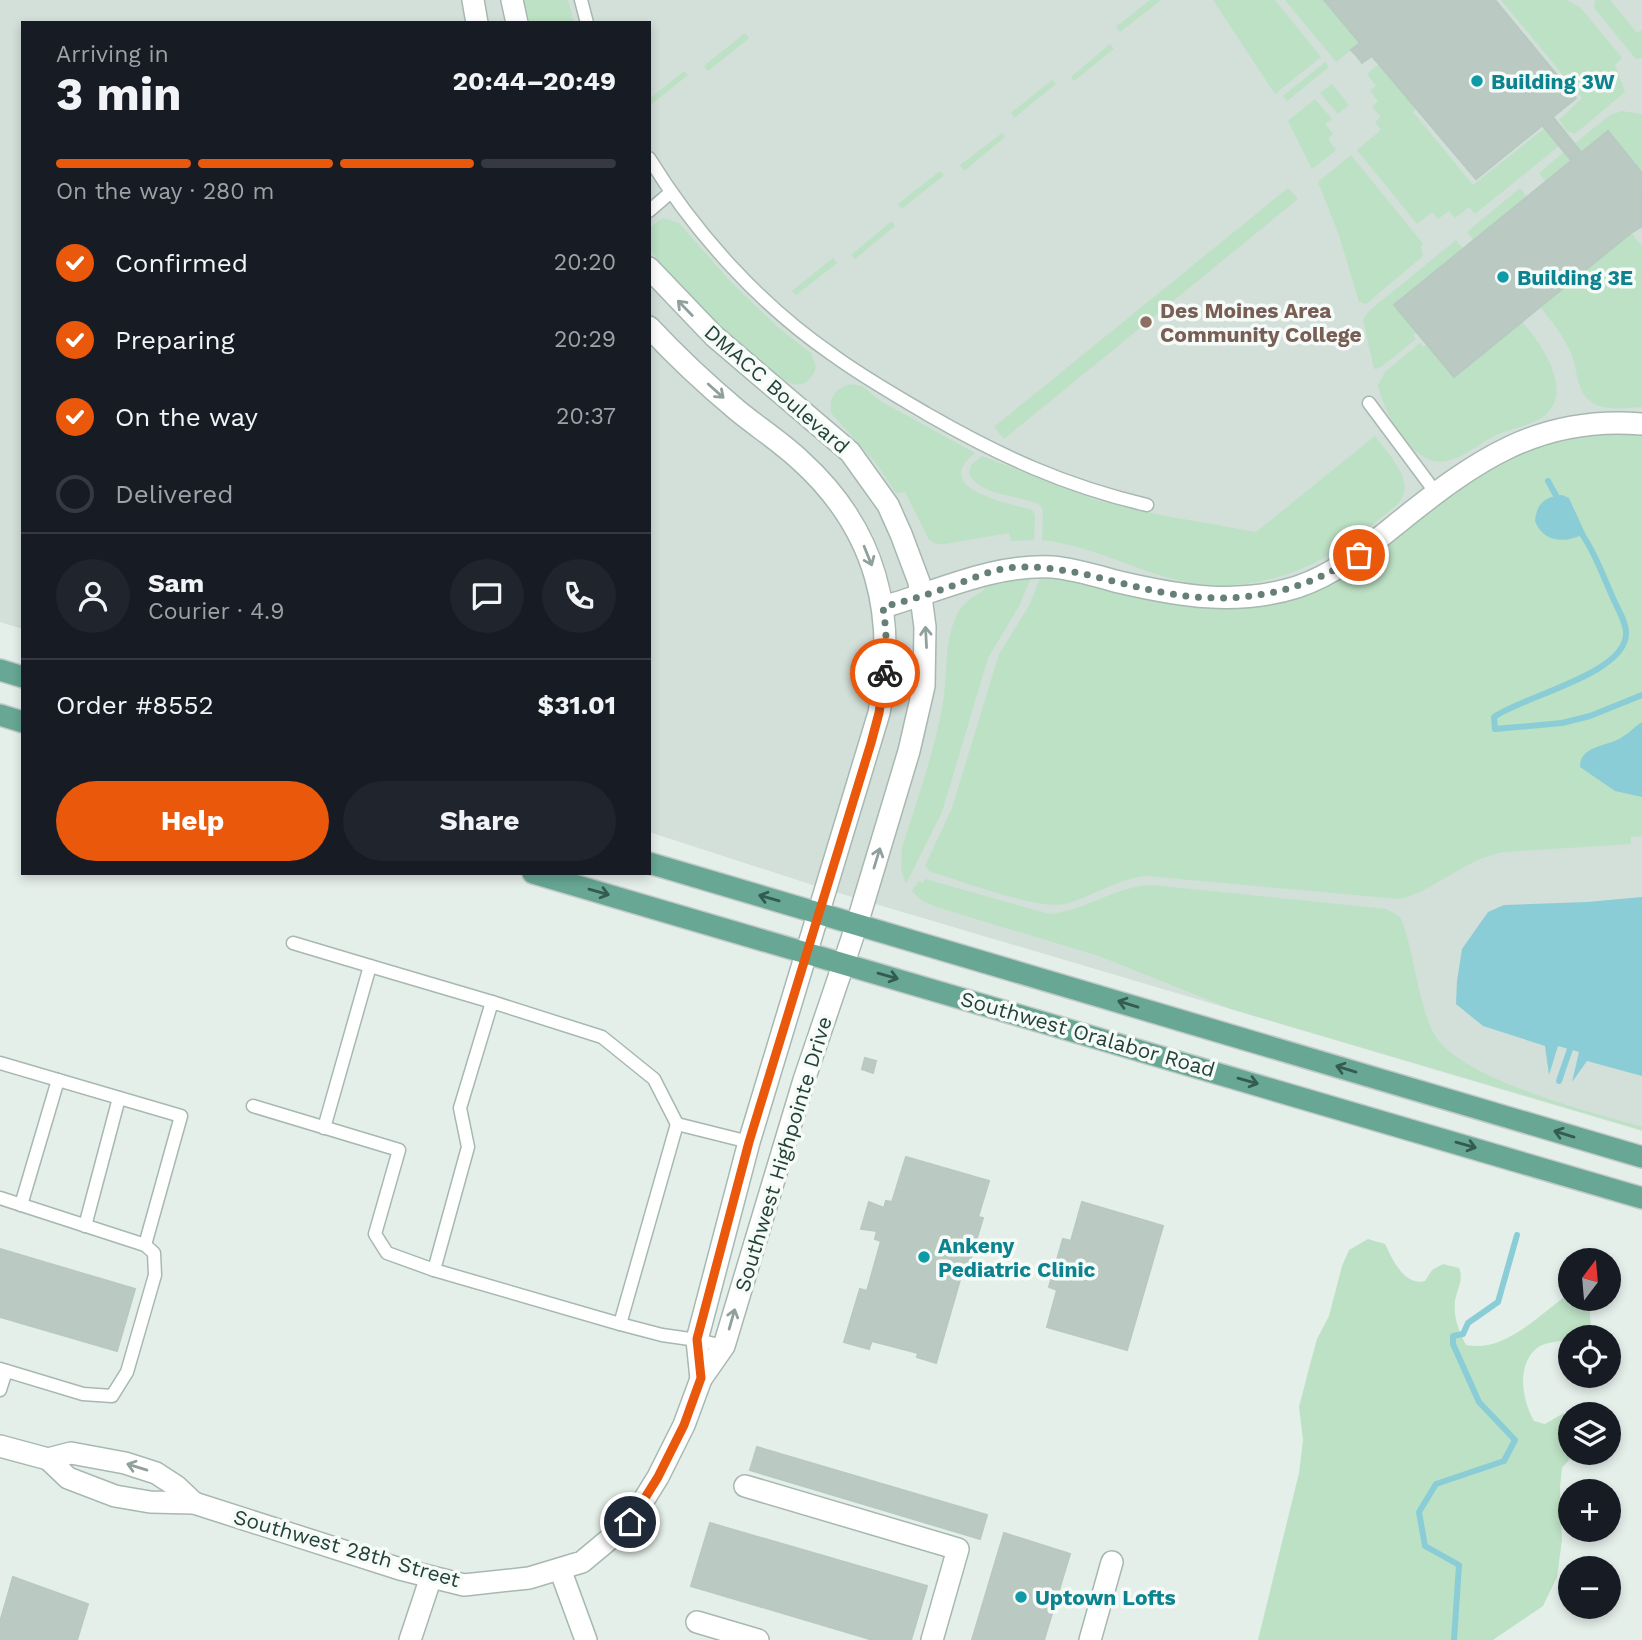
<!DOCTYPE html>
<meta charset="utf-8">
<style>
body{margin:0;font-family:"Work Sans",sans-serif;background:#20242c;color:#f1f3f6;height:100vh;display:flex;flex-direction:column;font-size:26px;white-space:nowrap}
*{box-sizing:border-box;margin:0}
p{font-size:23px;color:#9ea1a6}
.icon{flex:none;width:38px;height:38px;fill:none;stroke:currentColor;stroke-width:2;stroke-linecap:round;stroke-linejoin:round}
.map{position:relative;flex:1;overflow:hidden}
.panel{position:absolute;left:21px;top:21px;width:630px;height:854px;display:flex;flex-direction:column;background:#171b24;border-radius:0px;box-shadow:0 4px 10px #0003}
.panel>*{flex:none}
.needle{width:46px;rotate:16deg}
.tools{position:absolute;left:1558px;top:1248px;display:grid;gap:14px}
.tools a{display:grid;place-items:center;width:63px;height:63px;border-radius:50%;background:#171b24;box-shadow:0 4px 10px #0003;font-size:35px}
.pin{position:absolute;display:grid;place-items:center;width:60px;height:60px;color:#fff;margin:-30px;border:4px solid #fff;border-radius:50%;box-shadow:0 2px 7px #0007}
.courier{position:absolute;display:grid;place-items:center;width:70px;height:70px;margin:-35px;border:5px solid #ea580c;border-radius:50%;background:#fff;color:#222;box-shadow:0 2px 9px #0007}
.summary em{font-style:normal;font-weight:700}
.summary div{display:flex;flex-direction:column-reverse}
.summary{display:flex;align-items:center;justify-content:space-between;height:119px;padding:0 35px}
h1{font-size:46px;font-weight:700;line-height:52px}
.bar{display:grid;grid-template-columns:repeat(4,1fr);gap:10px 7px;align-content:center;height:84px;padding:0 35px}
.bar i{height:9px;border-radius:5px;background:#363941}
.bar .on{background:#ea580c}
.bar p{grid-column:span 4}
.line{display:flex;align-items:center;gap:18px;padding:0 35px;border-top:2px solid #363941}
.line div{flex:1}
.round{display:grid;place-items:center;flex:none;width:74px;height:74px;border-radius:37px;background:#20242c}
ol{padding:0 35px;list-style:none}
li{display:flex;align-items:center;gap:21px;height:77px}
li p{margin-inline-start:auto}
li .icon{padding:7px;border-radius:50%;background:#ea580c;color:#fff;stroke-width:4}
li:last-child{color:#9ea1a6}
li i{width:38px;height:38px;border:4px solid #363941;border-radius:50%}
.button{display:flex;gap:14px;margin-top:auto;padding:14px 35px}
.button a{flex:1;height:80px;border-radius:42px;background:#ea580c;color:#fff;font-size:28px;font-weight:700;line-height:80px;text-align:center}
.button a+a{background:#20242c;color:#f1f3f6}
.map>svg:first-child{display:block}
</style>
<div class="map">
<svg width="1642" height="1640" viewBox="0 0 1642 1640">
<rect width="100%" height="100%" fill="#e5efea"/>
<path fill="#d3dfd9" d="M0,0H1642V1131L825,889L649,832V23H23V629L0,622Z"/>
<g fill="#bde1c5">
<path d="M524,0H568L574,23H530Z"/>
<path d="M1150,0H1161L1120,32L1116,27Z"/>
<path d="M1213,0H1275L1321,57L1275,94Z"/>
<path d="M1285,0H1324L1360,43L1336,62Z"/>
<path d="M1501,0H1567L1581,8L1622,58L1615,65L1625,92L1575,134L1567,131L1559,120L1582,98Z"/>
<path d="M1595,0H1610L1637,33L1642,30V58L1636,59L1594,8Z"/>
<path d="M745,33L749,38L708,71L704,66Z"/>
<path d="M1110,44L1114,49L1074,81L1071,77Z"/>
<path d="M1325,62L1329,67L1287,101L1283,96Z"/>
<path d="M1379,64L1417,108L1413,112L1473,185L1545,128L1559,146L1475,214L1469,207L1455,218L1449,211L1438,219L1432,212L1417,224L1357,150L1381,130L1375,122L1381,117L1372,107L1378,101L1370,91L1376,86L1367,74Z"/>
<path d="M684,71L688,75L649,106V99Z"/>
<path d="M1052,80L1056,84L1014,118L1011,113Z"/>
<path d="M1332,84L1349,105L1338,114L1320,93Z"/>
<path d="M1315,99L1332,119L1325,124L1333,134L1328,139L1336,150L1312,169L1288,121Z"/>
<path d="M1622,111L1642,114V173L1608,131L1581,152L1574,144L1610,115Z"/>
<path d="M1002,133L1005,137L964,171L960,165Z"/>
<path d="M1564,152L1572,161L1546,182L1539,173Z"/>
<path d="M1351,155L1423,244L1421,246L1423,256L1366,304L1359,302L1339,235L1318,182Z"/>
<path d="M940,171L944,175L902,209L898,204Z"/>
<path d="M1288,188L1298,199L1004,439L994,427Z"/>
<path d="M1520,188L1527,198L1474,241L1467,232Z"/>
<path d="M663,218L679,223L731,282L780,329L811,353L816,367C813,378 806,387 793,384C774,381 661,270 651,250C648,244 649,235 649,228Z"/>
<path d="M892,221L895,226L855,259L851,255Z"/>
<path d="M1631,233L1642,246V407C1627,408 1606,411 1593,403C1576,393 1578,370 1571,353C1563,336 1553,322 1540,307Z"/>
<path d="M1456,240L1463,249L1394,305L1417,332L1413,335L1416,339L1381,367L1374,369L1363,320L1369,311Z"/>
<path d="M833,258L837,263L796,295L792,291Z"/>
<path d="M1522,322C1541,343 1575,391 1544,416C1531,426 1509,429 1494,436C1480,443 1463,458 1447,461C1413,469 1383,411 1378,385L1385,372L1420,343L1423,347L1427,344L1455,377Z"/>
<path d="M850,384L862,386L882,402L975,453C929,489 1009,503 1032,510L1035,515L1034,540L1011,541L1009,533L945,544H936L929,540L905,492L896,493L875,462L832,414C827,399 836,388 850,384Z"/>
<path d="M1609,432H1642V836L1631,837V844L1504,852C1461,860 1440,889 1399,899L1147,876C1118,878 1092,897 1065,904C1037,910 959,880 929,871L925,866L952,808L999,654L1029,606L1041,576L1260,605L1476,473L1548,440Z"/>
<path d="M1375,436C1387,453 1416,480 1400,501C1393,510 1381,517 1372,525C1310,576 1238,601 1159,575C1121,563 1082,544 1042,540L1043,511L1040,505C1019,494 979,497 969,473L971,465L982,456L1096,500L1160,515L1256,532Z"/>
<path d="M1031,578L1019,606L988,658L942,812L906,884L901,869L902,848C916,803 933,756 942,709C948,680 943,648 955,619C960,605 971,598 984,590V587L1010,580Z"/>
<path d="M925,879L1049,914C1085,911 1116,886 1152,885L1386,909L1399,916L1402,921C1415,956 1417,997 1432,1030C1454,1079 1592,1112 1642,1127V1130L1231,1009L1099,956L936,907L921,900L912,891L918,881L923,883Z"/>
<path d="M1368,1239L1385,1244C1393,1260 1404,1286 1425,1281L1432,1270L1443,1264L1459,1268C1464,1280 1457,1289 1455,1301C1453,1317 1459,1331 1466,1345C1505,1353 1541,1313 1570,1293V1298L1589,1299L1591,1329C1583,1332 1574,1337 1567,1339C1559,1342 1547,1342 1540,1346C1515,1362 1522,1400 1534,1421L1545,1424L1564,1413L1570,1429V1452L1575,1453L1562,1468L1560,1487L1562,1540L1557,1577L1543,1606L1493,1640H1258L1299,1473L1303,1440L1299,1407L1308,1372L1317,1339L1329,1316L1342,1266L1349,1250Z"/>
</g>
<g fill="#8bcdd6">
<path d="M1562,495L1569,498L1585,533C1567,544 1543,543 1535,521C1537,503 1544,497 1562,495Z"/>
<path d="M1642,722V797L1615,791L1580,767C1580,746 1604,747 1619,739C1627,735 1634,727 1642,722Z"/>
<path d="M1642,897V1076L1587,1061L1572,1082L1579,1052L1558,1046L1549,1075L1545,1046L1483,1026L1456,1004L1457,981L1462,949L1488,912L1504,905L1587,902Z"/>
</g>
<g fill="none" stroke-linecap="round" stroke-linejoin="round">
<g stroke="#8bcdd6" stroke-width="6">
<path d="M1548,481L1559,501"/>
<path d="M1579,530C1594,550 1603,576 1613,598C1617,608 1627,623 1626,634C1625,674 1526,695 1494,717L1495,729L1562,723L1590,716L1642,695"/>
<path d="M1559,1081L1570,1049L1574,1044"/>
<path d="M1454,1640L1459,1565L1425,1546L1419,1512L1436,1484L1504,1461L1515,1440L1479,1402L1453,1344V1336L1463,1334L1468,1323L1498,1302L1517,1235"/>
</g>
</g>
<g fill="#bacac3" stroke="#b7c9c1" stroke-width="2">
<path d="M1324,0H1495L1576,98L1476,179L1372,56L1362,63L1356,55L1351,50L1360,43Z"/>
<path d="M1553,117L1581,152L1571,160L1542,125Z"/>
<path d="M1608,131L1642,173L1641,227L1631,233L1454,377L1394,305Z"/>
<path d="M865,1058L876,1061L873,1073L862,1069Z"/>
<path d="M906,1157L989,1181L978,1217L983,1218L966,1274L962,1273L936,1363L917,1357L918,1353L868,1340V1342L871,1343L869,1349L844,1342L860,1289L867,1291L881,1241L875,1239L877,1231L861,1229L869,1202L884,1208L886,1201L892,1202Z"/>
<path d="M1082,1202L1163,1226L1127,1350L1047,1327L1057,1290L1049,1287L1063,1239L1071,1241Z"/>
<path d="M0,1249L135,1289L117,1351L0,1317Z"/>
<path d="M757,1447L987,1515L980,1539L750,1470Z"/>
<path d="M710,1523L927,1586L911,1640H873L691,1586Z"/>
<path d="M1004,1533L1070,1554L1044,1640H972Z"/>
<path d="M13,1577L88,1604L77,1640H0V1622Z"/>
</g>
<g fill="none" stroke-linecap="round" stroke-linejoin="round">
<g stroke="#a7b8b1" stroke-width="15">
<g id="lane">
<path d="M581,0L587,23"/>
<path d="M649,158C695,233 760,305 833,355C863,377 895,395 927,414C1000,456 1065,486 1147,505"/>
<path d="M649,211L671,192"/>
<path d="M1369,403L1436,493"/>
<path d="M293,943L370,966"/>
<path d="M0,1063L181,1116L145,1245L154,1253L155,1275L127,1372L112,1396L83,1394L0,1369"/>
<path d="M253,1106L399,1150L375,1234L387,1253L434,1270L620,1324L662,1335L697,1340L724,1346"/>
<path d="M324,1128L370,966L492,1002"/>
<path d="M0,1198L145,1245"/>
<path d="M21,1205L58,1080"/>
<path d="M85,1226L119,1098"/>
<path d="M434,1270L468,1147L460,1108L492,1002L602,1037L654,1079L677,1124L749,1142"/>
<path d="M620,1324L677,1124"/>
<path d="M0,1390L6,1371"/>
</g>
</g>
<g stroke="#a7b8b1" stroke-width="24">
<g id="street">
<path d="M473,0L477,23"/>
<path d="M512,0L517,23"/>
<path d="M649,327C677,357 707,385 738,411C759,428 782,443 801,461C877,530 897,615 879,713L749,1142L697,1340L701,1379"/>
<path d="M883,607C939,591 993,564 1052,567C1075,569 1097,576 1119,582C1179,596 1237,606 1297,587C1336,574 1367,548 1399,522C1475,461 1539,415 1642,424"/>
<path d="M0,1446L48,1459L68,1478L115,1496L150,1502L194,1503L400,1569L464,1585L529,1578L582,1562L630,1522L658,1477L684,1425L701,1379L724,1346L804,1080L857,924L909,751L924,686L925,627L919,582L901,534L888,505L850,452L714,336L649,268"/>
<path d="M48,1459L71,1453L125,1463L156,1473L176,1486L194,1503"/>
<path d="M745,1486L958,1549L932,1640"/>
<path d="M560,1569L586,1640"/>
<path d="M697,1622L758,1640"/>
<path d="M410,1640L431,1577"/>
<path d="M1090,1640L1112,1562"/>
</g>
</g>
<g stroke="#c1cac8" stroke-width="24">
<g id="primary">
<path d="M0,670L23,677"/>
<path d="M0,715L23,722"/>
<path d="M649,863L1642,1157"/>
<path d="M533,873L1642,1198"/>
</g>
</g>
<use href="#lane" stroke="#fff" stroke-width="12"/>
<use href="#street" stroke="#fff" stroke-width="21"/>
<use href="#primary" stroke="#67a794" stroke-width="21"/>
</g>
<defs><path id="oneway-shaft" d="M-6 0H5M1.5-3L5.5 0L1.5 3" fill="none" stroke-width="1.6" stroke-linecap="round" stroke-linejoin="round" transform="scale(1.75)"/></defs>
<g stroke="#90a09c">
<use href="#oneway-shaft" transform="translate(685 308) rotate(-134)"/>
<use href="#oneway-shaft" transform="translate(716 391) rotate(42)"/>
<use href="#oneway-shaft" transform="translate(868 556) rotate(68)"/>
<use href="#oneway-shaft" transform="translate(926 637) rotate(-93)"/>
<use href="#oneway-shaft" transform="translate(877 858) rotate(-73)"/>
<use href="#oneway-shaft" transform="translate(732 1319) rotate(-74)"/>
<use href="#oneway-shaft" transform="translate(137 1467) rotate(-163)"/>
</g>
<g stroke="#335b50">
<use href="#oneway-shaft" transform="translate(599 892) rotate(16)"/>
<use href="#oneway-shaft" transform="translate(769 898) rotate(-164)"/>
<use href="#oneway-shaft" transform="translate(888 976) rotate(16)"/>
<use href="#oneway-shaft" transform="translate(1128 1004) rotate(-163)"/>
<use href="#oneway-shaft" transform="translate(1346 1069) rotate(-163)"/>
<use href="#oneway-shaft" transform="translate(1248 1081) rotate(16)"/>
<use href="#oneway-shaft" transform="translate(1564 1134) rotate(-163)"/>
<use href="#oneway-shaft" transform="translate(1466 1145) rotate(16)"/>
</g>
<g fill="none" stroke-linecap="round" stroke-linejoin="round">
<path stroke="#667f77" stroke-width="7" stroke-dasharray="0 12.6" d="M885,673L886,631L883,607C905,601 927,595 949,587C972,579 996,567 1020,567C1069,566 1114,583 1161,592C1232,606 1298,596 1359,555"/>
<path stroke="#ea580c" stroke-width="9" d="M630,1522L658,1477L684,1425L701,1378L697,1339L749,1142L871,743L879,713L885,673"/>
</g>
<g fill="#0f9aa8" stroke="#f6fbf8" stroke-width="2.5">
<circle cx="1477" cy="81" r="7"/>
<circle cx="1503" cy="277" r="7"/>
<circle cx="924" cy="1257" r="7"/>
<circle cx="1021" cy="1597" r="7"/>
</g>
<circle fill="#8d6e63" stroke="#f6fbf8" stroke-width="2.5" cx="1146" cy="322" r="7"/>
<g text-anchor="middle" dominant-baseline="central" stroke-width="7" stroke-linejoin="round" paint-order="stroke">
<g font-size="21" font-weight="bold" fill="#0d838f" stroke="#f6fbf8" text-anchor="start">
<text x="1491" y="81">Building 3W</text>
<text x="1517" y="277">Building 3E</text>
<text x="938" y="1245">Ankeny<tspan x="938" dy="24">Pediatric Clinic</tspan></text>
<text x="1035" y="1597">Uptown Lofts</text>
</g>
<g font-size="21" font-weight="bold" fill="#785e54" stroke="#f6fbf8" text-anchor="start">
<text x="1160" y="310">Des Moines Area<tspan x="1160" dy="24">Community College</tspan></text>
</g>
<g font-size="21" fill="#224239" stroke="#f6fbf8">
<text transform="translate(777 389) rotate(41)">DMACC Boulevard</text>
<text transform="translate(1088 1034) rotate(16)">Southwest Oralabor Road</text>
<text transform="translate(783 1154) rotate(-73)">Southwest Highpointe Drive</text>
<text transform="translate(347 1548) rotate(16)">Southwest 28th Street</text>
</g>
</g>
</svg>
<div class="tools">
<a><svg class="needle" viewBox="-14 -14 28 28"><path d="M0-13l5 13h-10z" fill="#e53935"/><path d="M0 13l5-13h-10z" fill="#9ea1a6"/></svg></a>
<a><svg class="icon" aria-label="locate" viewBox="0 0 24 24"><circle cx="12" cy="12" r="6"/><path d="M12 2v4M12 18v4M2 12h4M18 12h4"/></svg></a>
<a><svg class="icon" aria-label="layers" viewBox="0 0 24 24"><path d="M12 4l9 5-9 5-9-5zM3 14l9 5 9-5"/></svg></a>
<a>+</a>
<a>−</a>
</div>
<div class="pin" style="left:1359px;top:555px;background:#ea580c"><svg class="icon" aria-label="bag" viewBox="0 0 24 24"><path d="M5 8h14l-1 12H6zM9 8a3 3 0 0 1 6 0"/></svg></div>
<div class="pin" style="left:630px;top:1522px;background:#1f2937"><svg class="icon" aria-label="home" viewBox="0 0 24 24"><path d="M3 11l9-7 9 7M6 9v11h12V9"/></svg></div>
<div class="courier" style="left:885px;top:673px"><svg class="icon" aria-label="bike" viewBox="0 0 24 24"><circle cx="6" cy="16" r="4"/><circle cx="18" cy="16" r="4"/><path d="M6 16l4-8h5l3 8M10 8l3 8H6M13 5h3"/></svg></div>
<section class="panel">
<div class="summary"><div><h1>3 min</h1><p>Arriving in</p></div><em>20:44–20:49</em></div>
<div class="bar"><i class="on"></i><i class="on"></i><i class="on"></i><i></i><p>On the way · 280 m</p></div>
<ol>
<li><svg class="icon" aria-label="check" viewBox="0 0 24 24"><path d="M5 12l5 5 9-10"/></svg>Confirmed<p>20:20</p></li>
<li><svg class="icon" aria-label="check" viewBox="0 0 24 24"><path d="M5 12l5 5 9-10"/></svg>Preparing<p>20:29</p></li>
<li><svg class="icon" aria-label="check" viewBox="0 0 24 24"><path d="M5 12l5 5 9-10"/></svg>On the way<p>20:37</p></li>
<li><i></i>Delivered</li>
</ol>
<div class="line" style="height:126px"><a class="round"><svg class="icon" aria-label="person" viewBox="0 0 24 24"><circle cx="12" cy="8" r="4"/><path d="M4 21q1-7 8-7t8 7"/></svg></a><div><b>Sam</b><p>Courier · 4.9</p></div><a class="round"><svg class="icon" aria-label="chat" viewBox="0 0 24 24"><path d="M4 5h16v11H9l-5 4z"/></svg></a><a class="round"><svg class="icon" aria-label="phone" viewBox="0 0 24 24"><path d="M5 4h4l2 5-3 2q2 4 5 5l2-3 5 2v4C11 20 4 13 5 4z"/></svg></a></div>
<div class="line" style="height:91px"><div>Order #8552</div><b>$31.01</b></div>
<div class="button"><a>Help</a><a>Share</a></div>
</section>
</div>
